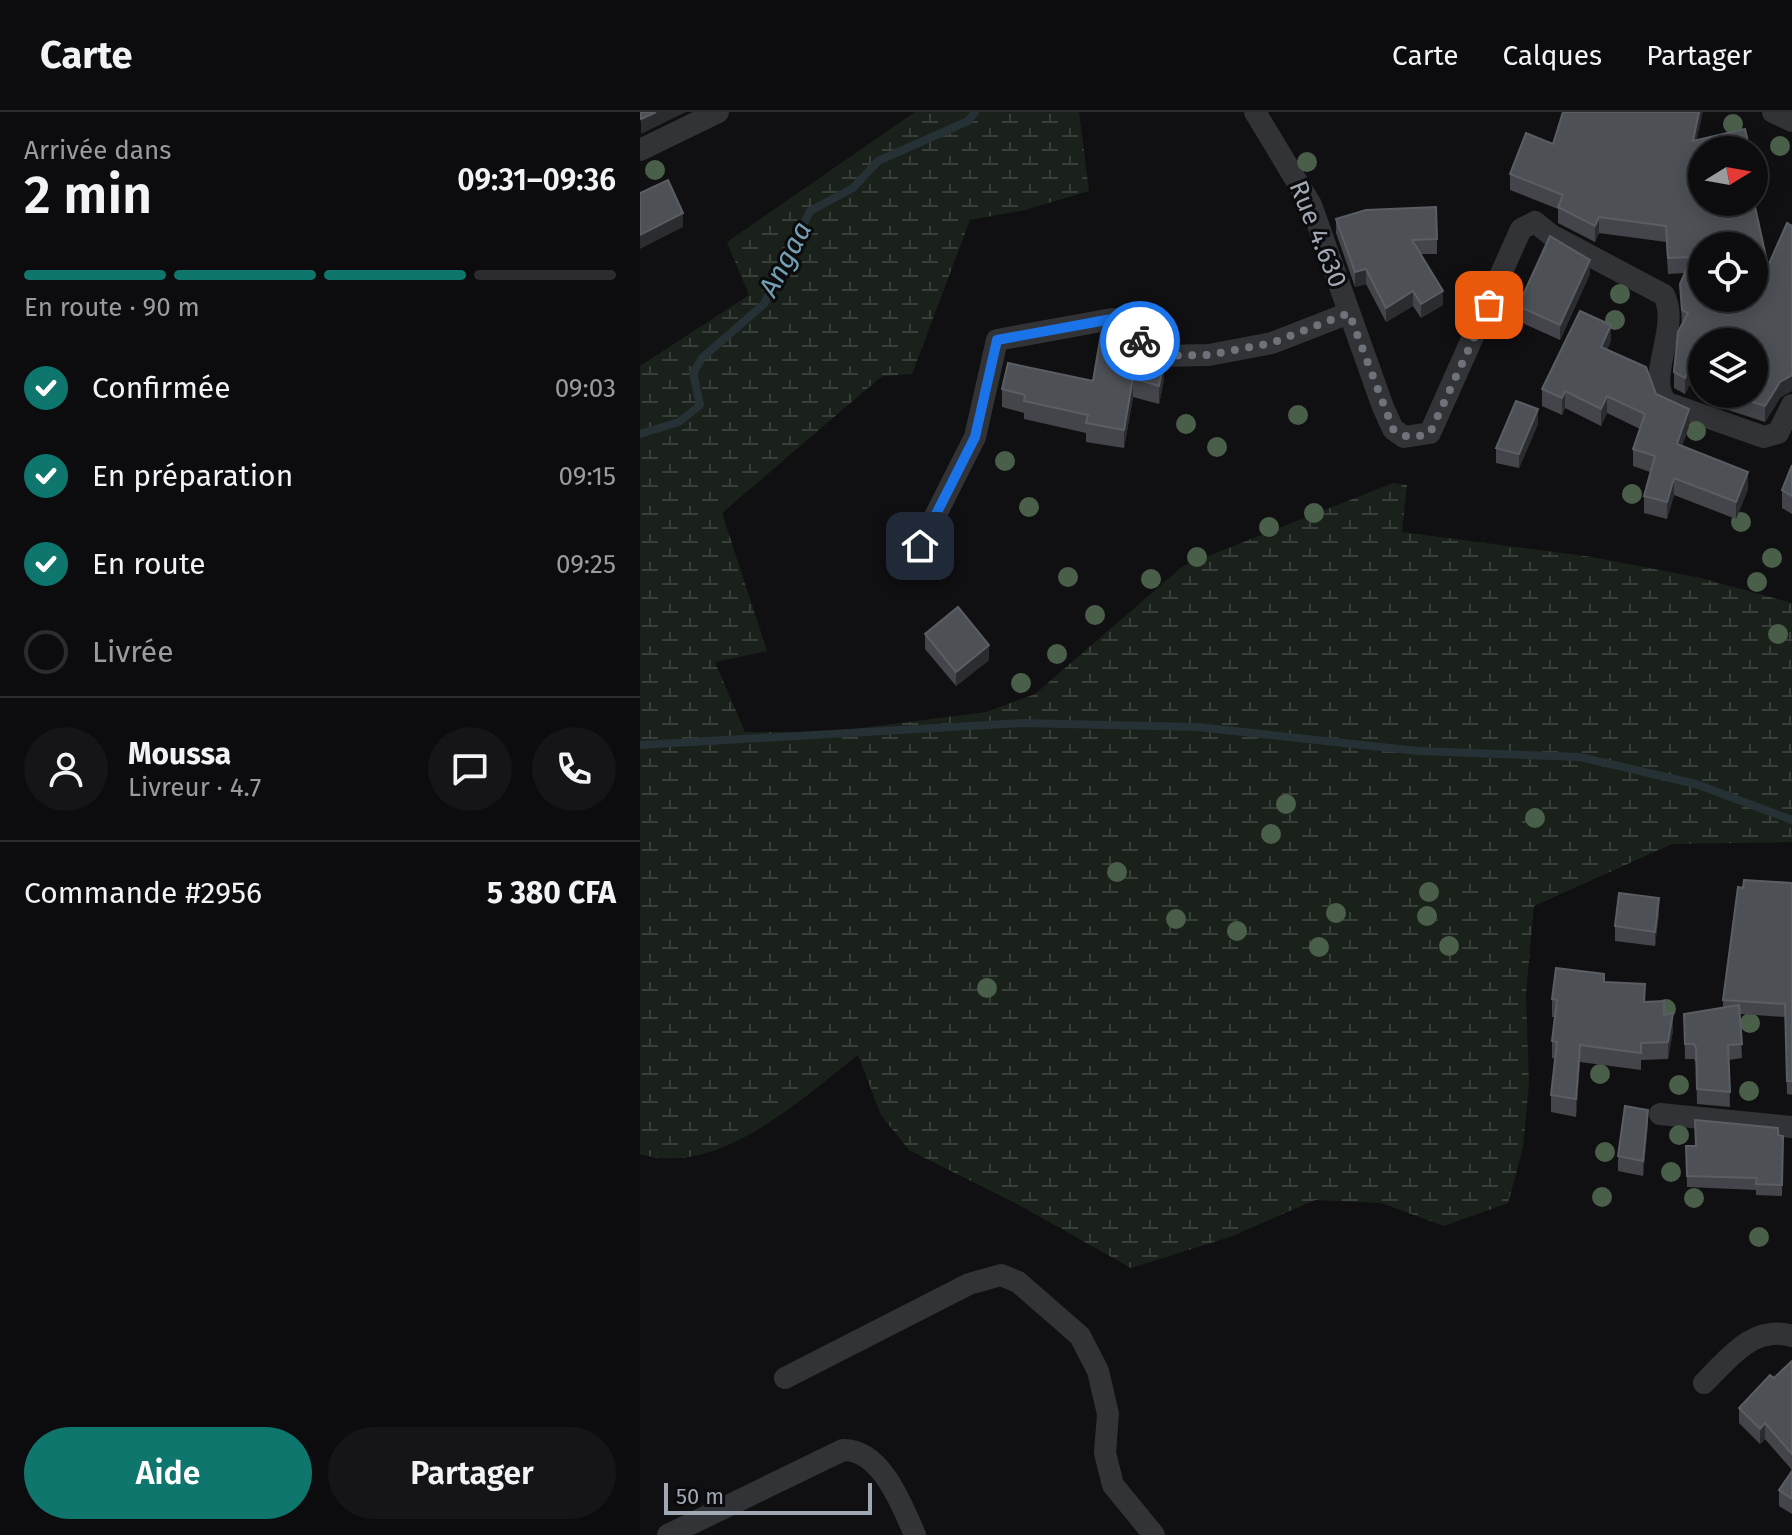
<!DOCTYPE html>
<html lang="fr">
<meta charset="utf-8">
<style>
body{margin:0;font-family:"Fira Sans",sans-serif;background:#151517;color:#f1f3f6;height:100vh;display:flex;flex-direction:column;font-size:30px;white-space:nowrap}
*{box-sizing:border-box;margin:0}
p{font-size:26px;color:#9a9b9e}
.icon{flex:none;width:44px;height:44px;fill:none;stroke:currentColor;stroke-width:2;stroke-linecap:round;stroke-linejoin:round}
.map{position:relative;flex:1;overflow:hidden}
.drawer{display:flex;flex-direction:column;background:#0c0c0e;width:640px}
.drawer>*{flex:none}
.needle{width:52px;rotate:79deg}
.controls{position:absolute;left:1048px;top:24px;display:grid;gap:16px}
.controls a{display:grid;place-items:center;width:80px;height:80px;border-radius:50%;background:#0c0c0e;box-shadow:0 4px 20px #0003,0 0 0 2px #2c2c2e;font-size:40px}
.scale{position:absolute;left:24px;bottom:20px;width:208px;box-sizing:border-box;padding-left:8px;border:4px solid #a0a9b3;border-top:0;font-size:22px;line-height:28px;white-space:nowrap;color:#a0a9b3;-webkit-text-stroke:6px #0b0b0d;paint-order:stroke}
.pin{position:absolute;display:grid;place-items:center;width:68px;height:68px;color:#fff;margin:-34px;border-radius:16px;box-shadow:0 4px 12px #0006}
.courier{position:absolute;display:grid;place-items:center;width:80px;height:80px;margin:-40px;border:6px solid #1a73e8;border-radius:50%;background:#fff;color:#222;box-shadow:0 2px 10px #0007}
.summary em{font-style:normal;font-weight:600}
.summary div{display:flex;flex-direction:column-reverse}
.summary{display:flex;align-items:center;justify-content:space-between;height:136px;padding:0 24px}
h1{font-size:52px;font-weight:600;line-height:60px}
.bar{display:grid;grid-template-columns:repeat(4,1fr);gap:12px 8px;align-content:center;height:96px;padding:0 24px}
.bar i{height:10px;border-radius:6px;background:#2c2c2e}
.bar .active{background:#0f766e}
.bar p{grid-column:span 4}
.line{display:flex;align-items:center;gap:20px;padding:0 24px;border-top:2px solid #2c2c2e}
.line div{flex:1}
.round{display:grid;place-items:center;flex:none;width:84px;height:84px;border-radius:42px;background:#151517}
ol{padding:0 24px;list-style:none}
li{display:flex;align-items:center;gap:24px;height:88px}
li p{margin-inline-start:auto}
li .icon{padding:8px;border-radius:50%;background:#0f766e;color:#fff;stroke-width:4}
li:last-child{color:#9a9b9e}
li i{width:44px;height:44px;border:4px solid #2c2c2e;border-radius:50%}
.action{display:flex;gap:16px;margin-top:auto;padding:16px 24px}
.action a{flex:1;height:92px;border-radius:48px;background:#0f766e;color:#fff;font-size:32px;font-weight:600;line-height:92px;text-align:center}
.action a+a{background:#151517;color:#f1f3f6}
header{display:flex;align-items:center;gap:48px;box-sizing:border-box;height:112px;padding:0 40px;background:#0c0c0e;border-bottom:2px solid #2c2c2e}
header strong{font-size:38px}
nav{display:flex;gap:44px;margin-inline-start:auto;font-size:28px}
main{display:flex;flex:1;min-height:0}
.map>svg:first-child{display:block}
</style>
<header>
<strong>Carte</strong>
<nav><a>Carte</a><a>Calques</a><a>Partager</a></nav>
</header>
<main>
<section class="drawer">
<div class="summary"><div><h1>2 min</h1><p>Arrivée dans</p></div><em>09:31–09:36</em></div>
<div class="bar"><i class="active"></i><i class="active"></i><i class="active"></i><i></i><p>En route · 90 m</p></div>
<ol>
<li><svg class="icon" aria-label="check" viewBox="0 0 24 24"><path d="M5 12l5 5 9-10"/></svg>Confirmée<p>09:03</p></li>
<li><svg class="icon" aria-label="check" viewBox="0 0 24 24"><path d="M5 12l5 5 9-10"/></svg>En préparation<p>09:15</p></li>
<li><svg class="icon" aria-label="check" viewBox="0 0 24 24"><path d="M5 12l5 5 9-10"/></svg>En route<p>09:25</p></li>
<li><i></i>Livrée</li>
</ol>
<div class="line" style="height:144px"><a class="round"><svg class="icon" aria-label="person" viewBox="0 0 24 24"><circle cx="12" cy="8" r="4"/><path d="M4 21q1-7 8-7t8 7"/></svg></a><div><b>Moussa</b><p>Livreur · 4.7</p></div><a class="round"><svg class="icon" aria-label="chat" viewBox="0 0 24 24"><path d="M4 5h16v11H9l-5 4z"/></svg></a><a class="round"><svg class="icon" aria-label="phone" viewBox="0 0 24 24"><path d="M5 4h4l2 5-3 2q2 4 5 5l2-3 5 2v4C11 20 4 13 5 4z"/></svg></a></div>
<div class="line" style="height:104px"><div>Commande #2956</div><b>5 380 CFA</b></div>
<div class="action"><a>Aide</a><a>Partager</a></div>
</section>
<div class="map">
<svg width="1152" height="1423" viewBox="0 0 1152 1423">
<defs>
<pattern id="wetland-marsh" width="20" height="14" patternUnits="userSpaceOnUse" patternTransform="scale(2)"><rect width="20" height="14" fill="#1a211a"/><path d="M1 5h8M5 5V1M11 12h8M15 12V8" fill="none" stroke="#383e39"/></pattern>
</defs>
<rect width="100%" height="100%" fill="#101012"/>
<path fill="url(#wetland-marsh)" d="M275,0H439L449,79L385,98L330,108L272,262L242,264L82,401L127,539L75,550L105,620H191L346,600L395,582L543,454L753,371L767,373L762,420L952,445L1061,466L1152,491V730L1032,732L894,794L886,882L889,972L883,1036L868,1091L804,1114L741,1091L675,1088L590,1125L491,1156L375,1091L269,1038L241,1003L218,943C160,988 78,1066 0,1042V254L109,183L87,130Z"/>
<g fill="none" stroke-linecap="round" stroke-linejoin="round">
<g stroke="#263136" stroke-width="8">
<path d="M0,322L39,310L60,293L53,261L62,246L124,192L170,99L213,76L238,49L328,9L335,0"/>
<path d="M0,633L381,611L557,615L778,639L940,645L1056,672L1152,708"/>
</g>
<g stroke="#313337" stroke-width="22">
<path d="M615,0L671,93L743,295L753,317L764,325L790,321L881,117L895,110L911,123L1024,183C1041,217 1004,267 1027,291L1124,325L1138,321L1152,293"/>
<path d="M1133,0L1152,9"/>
<path d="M0,38L78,0"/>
<path d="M280,434L335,325L357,228L472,207L518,244L569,243L632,231L709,201"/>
<path d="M1020,1002L1152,1015"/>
<path d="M145,1266L329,1172L361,1163L378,1170L440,1224L458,1259L468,1302L465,1341L473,1373L514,1423"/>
<path d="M1064,1271C1088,1247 1114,1212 1152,1224"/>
<path d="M28,1423L203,1338C241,1337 262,1393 275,1423"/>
</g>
</g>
<g fill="#4a5f49">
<circle cx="1093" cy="12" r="10"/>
<circle cx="1140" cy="34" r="10"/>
<circle cx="667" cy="50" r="10"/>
<circle cx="15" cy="58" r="10"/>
<circle cx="980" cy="182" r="10"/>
<circle cx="975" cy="208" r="10"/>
<circle cx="658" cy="303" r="10"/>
<circle cx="546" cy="312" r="10"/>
<circle cx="1056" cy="319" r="10"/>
<circle cx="577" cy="335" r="10"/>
<circle cx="365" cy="349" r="10"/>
<circle cx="992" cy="382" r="10"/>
<circle cx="389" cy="395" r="10"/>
<circle cx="674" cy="401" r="10"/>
<circle cx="1101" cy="410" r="10"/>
<circle cx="629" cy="415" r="10"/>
<circle cx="557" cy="445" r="10"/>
<circle cx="1132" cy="446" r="10"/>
<circle cx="428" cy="465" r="10"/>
<circle cx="511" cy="467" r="10"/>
<circle cx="1117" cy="470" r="10"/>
<circle cx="455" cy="503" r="10"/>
<circle cx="1138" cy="522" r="10"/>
<circle cx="417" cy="542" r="10"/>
<circle cx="381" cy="571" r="10"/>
<circle cx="646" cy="692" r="10"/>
<circle cx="895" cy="706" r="10"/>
<circle cx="631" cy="722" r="10"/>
<circle cx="477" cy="760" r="10"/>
<circle cx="789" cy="780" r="10"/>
<circle cx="696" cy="801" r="10"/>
<circle cx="787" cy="804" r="10"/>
<circle cx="536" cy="807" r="10"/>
<circle cx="597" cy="819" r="10"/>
<circle cx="809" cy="834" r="10"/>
<circle cx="679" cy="835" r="10"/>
<circle cx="347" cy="876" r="10"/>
<circle cx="1026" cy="897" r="10"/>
<circle cx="1110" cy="911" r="10"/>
<circle cx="960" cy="962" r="10"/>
<circle cx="1039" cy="973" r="10"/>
<circle cx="1109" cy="979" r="10"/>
<circle cx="1039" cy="1023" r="10"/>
<circle cx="965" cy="1040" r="10"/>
<circle cx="1031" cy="1060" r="10"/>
<circle cx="962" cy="1085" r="10"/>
<circle cx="1054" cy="1086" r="10"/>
<circle cx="1119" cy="1125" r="10"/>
</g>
<g fill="#43454a">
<path d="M1057,28L1062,38L1140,286L1125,310L1085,297V282H1114V230H1062V257L1058,256L1045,282L1034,276V260L1042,213L1040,172L1045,161L1028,162L1026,130L959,121L955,130L918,111V97L870,78V62L913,32Z"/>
<path d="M696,107L797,127V142H780L803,193L781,206L773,194L746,210L726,172L715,175L696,121Z"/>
<path d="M950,162L920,228L878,209V194Z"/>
<path d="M971,229L967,237L1049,314L1042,334L1108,377L1096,407L1034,383L1027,407L1004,401V384L1010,360L993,354V337L1000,317L967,301L961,314L925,296L922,303L902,294V277Z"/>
<path d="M499,244L524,268L519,292L493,285L484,336L446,330V321L384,307V301L362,295V277L453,269Z"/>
<path d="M898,312L879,356L856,351V336Z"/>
<path d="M1152,353V402L1142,396V378Z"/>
<path d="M285,522L349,548L316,574L285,537Z"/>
<path d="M1152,771V983L1147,982L1145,905L1100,902L1102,946L1089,948L1090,995L1057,992L1056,951L1054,947H1045L1044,902L1083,896V888L1103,776Z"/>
<path d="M1019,801L1015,834L975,829V814Z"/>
<path d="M964,870L1005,890L1024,903L1033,918L1028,947L1001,948V958L940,950L936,1005L911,1000V983L915,947L912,946V929L915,905H912V887Z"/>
<path d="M1008,1012L1003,1064L978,1059V1044Z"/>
<path d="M1138,1023L1143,1024L1142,1084L1116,1083V1078L1047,1075L1046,1034Z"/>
<path d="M1152,1249V1358L1125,1327L1120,1332L1099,1311V1296L1134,1266Z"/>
<path d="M1152,1359V1402L1139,1394V1378Z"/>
</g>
<g fill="#2a2c2f">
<path d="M16,0H46L1,22V7Z"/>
<path d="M1059,0H1063L1053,45V29Z"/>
<path d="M43,101V115L0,137V123Z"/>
<path d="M959,105V121L955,130V114Z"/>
<path d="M950,148V162L920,228V213Z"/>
<path d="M726,157V172L715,175V160Z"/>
<path d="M773,179V194L746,210V196Z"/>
<path d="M803,179V193L781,206V192Z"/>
<path d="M971,213V229L961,251V235Z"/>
<path d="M1058,239V256L1045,282V266Z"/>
<path d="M524,250V268L519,292V274Z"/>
<path d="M1152,263V279L1140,286L1125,310V294L1140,270Z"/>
<path d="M493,266V285L484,336V318Z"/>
<path d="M925,279V296L922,303V286Z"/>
<path d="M967,284V301L961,314V297Z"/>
<path d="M898,297V312L879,356V342Z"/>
<path d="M1049,297V314L1037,349V332Z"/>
<path d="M1108,360V377L1096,407V390Z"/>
<path d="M1034,366V383L1027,407V390Z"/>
<path d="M349,533V548L316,574V560Z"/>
<path d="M1019,786V801L1015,834V820Z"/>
<path d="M1033,901V918L1028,947V930Z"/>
<path d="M940,933V950L936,1005V987Z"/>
<path d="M1008,998V1012L1003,1064V1049Z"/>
<path d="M1125,1311V1327L1120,1332V1317Z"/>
</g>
<g fill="#4d5055" stroke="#5a5e64" stroke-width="2" fill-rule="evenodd">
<path d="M0,0H16L1,7Z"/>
<path d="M923,0H1059L1053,29L1105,17L1110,38H1062V90H1114L1128,154L1147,111L1152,114V263L1140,270L1125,294L1090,282H1114V230H1062V241L1058,239L1045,266L1034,260L1038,220L1048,201L1042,198L1040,172L1052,145L1028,146L1026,114L959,105L955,114L918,95L923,83L870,62L886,21L913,32ZM1062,134H1114V186H1062Z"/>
<path d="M28,68L43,101L0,123V81Z"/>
<path d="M796,95L797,127L772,128L803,179L781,192L773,179L746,196L726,157L715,160L696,107L726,98Z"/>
<path d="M910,124L950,148L920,213L878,194Z"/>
<path d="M940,199L971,213L961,235L1006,255L1016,282L1049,297L1037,332L1108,360L1096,390L1034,366L1027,390L1004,384L1015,344L993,337L1005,302L967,284L961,297L925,279L922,286L902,277Z"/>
<path d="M461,222L499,229L497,243L524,250L519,274L493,266L484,318L446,311L448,303L384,289L385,283L362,277L368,251L453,269Z"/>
<path d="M876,289L898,297L879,342L856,336Z"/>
<path d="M1152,353V384L1142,378Z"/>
<path d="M318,495L349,533L316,560L285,522Z"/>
<path d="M1104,768L1152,771V969H1147L1145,892L1083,888L1098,775L1103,776Z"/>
<path d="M979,781L1019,786L1015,820L975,814Z"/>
<path d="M916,856L964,862V870L1005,872L1004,890L1024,889V903L1033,901L1028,930L1001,931V941L940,933L936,987L911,983L917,930L912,929L917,888L912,887Z"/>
<path d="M1099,893L1102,932L1088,933L1090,980L1057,977L1056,936L1054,932H1045L1044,902Z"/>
<path d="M985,994L1008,998L1003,1049L978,1044Z"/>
<path d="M1055,1008L1138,1016V1023L1143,1024L1142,1073L1116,1072L1117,1066L1047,1064L1046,1034H1056Z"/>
<path d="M1152,1249V1342L1125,1311L1120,1317L1099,1296L1130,1263L1134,1266Z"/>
<path d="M1152,1359V1387L1139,1378Z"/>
</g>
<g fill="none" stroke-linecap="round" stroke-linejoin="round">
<path stroke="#6e737b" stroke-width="8" stroke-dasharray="0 14.4" d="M500,229L518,244L569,243L632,231L709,201L753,317C766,327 774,326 790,321L849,193"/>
<path stroke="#1a73e8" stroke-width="10" d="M280,434L335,325L357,228L472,207L500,229"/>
</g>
<g text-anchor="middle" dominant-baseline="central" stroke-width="6" stroke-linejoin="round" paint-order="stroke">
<g font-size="26" fill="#a0a9b3" stroke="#0b0b0d">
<text transform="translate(678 122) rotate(68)">Rue 4.630</text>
</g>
<g font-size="28" font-style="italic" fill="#749eb1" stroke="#0b0b0d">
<text transform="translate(145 147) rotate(-62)">Angaa</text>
</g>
</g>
</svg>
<div class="controls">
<a><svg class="needle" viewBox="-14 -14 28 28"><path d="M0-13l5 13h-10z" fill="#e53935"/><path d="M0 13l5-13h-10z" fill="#9a9b9e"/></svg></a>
<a><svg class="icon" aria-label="locate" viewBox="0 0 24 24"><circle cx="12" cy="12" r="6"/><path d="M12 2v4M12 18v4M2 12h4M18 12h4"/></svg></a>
<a><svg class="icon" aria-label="layers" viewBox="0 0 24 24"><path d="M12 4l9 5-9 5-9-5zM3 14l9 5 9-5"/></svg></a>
</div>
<div class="scale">50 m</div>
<div class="pin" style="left:849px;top:193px;background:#ea580c"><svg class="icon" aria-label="bag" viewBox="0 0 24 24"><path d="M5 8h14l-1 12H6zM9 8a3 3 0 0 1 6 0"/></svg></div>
<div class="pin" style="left:280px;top:434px;background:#1f2937"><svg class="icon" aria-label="home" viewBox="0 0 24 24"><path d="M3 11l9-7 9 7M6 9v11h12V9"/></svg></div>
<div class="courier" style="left:500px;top:229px"><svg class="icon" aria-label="bike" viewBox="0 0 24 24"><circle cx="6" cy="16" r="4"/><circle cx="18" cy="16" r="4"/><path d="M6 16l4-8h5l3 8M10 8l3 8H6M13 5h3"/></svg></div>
</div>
</main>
